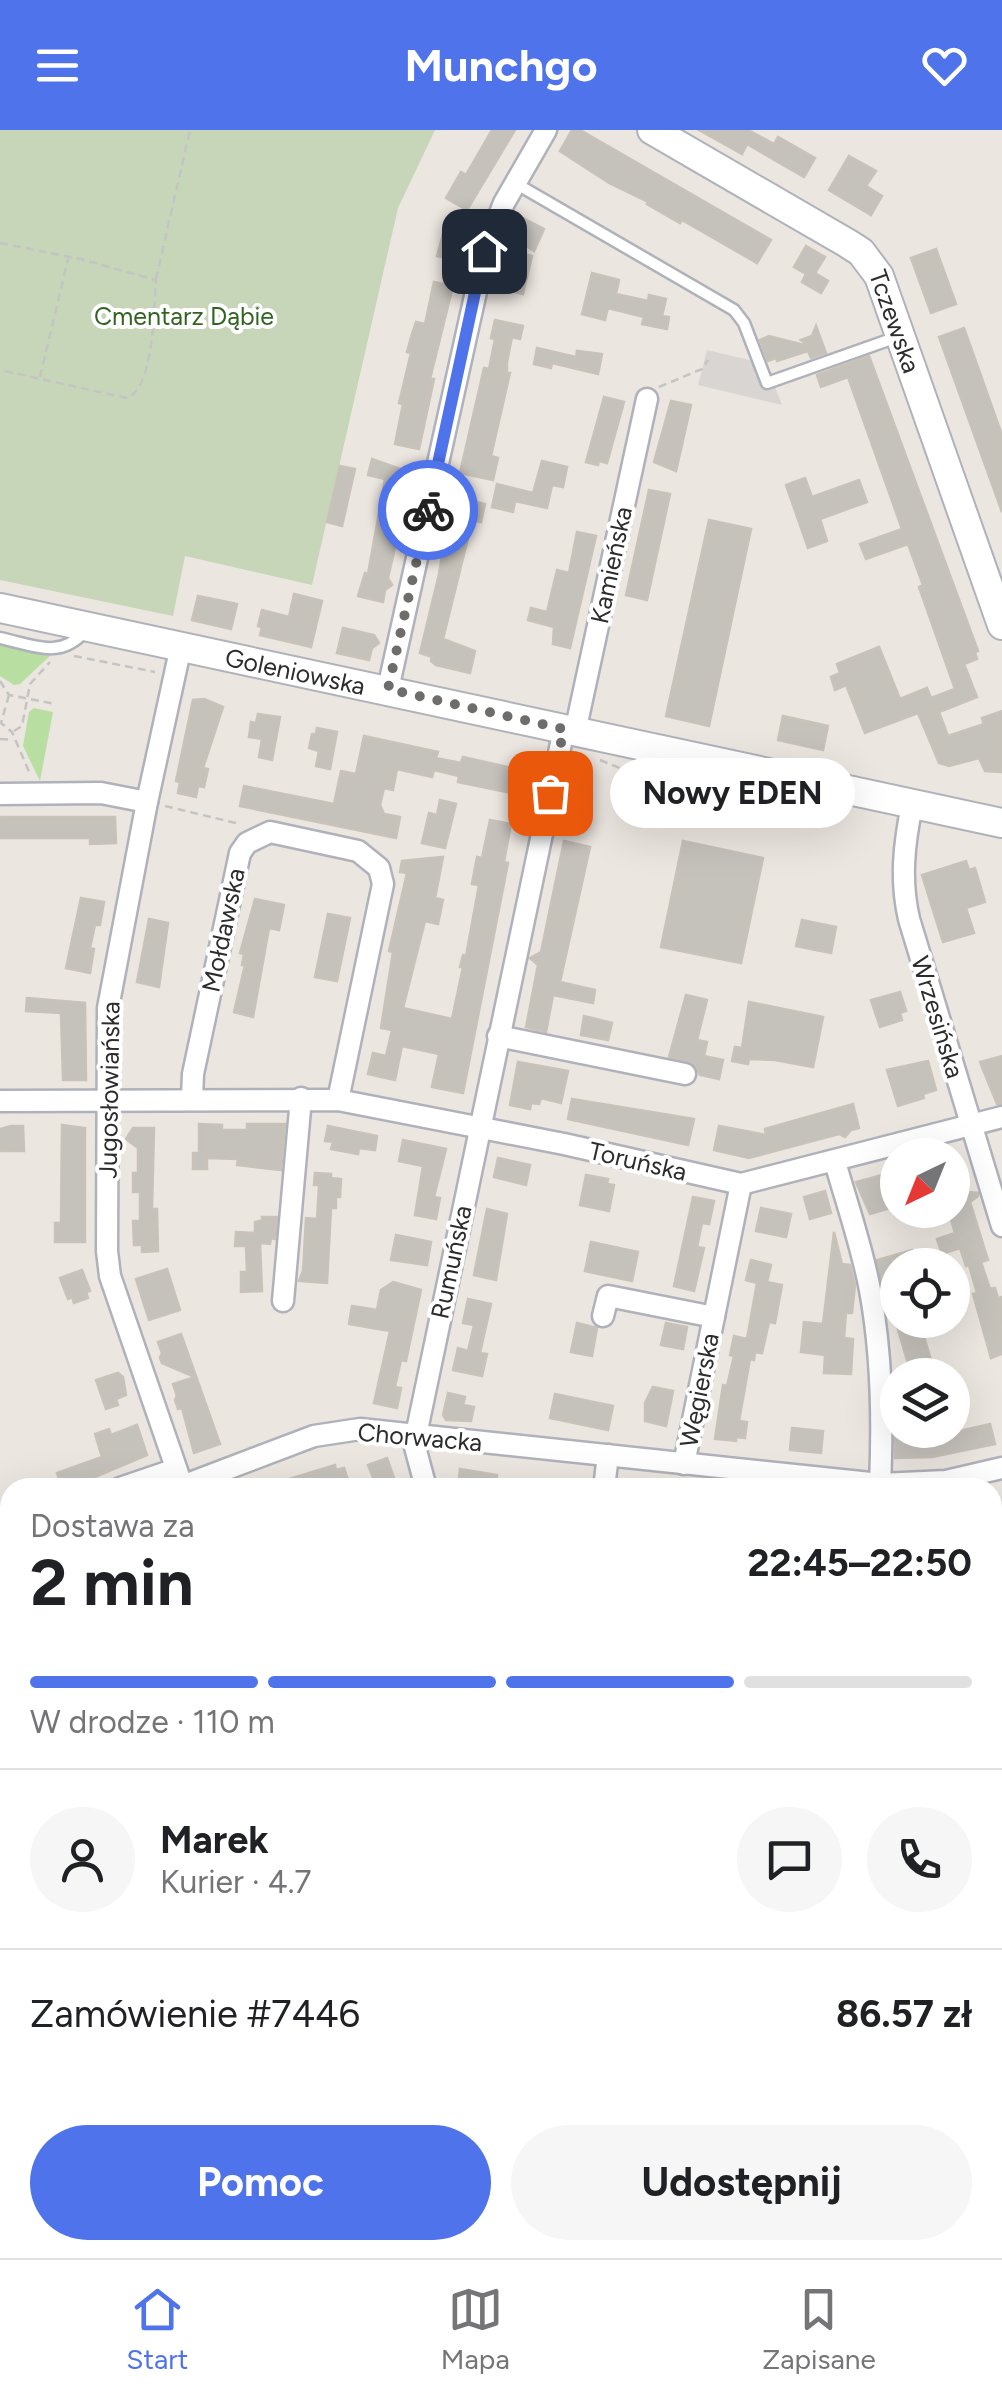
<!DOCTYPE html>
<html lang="pl">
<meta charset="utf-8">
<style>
body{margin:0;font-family:Figtree,sans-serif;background:#f6f6f6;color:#202124;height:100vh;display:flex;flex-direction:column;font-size:38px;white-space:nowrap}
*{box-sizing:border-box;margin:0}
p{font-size:32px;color:#757577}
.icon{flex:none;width:55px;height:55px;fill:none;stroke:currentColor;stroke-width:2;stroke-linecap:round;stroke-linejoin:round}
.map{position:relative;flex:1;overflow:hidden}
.sheet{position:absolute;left:0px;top:1348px;width:1002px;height:782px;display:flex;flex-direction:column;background:#fff;border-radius:30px 30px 0 0;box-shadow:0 10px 40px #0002}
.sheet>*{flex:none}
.needle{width:65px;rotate:223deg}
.controls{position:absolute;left:880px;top:1008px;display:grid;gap:20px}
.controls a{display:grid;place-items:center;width:90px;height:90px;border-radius:50%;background:#fff;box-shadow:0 10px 40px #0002;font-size:50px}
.pin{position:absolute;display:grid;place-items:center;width:85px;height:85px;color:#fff;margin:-42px;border-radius:20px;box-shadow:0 5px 15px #0006}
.courier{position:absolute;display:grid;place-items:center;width:100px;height:100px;margin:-50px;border:8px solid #4e73eb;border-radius:50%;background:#fff;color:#222;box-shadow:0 2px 12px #0007}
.bubble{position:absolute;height:70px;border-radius:35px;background:#fff;box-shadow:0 10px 40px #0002;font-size:32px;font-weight:700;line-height:70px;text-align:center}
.headline em{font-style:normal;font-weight:700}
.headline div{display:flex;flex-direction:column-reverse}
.headline{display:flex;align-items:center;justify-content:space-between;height:170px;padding:0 30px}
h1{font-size:65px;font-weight:700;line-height:75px}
.bar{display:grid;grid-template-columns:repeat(4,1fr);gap:15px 10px;align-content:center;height:120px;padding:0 30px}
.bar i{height:12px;border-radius:8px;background:#e0e0e0}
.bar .current{background:#4e73eb}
.bar p{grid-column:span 4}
.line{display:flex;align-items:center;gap:25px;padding:0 30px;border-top:2px solid #e0e0e0}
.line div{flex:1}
.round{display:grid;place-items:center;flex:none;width:105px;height:105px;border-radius:52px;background:#f6f6f6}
.button{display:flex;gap:20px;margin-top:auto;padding:20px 30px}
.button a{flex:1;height:115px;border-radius:60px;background:#4e73eb;color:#fff;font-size:40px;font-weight:700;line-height:115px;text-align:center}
.button a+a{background:#f6f6f6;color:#202124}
header{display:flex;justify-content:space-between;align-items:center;height:130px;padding:0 30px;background:#4e73eb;color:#fff;font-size:45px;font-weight:700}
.tabs{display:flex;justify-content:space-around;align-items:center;height:140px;border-top:2px solid #e0e0e0;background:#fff;font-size:28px;color:#757577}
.tabs a{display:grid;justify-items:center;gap:5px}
.tabs .current{color:#4e73eb}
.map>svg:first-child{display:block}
</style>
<header><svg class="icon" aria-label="menu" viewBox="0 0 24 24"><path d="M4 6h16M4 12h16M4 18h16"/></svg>Munchgo<svg class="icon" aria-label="heart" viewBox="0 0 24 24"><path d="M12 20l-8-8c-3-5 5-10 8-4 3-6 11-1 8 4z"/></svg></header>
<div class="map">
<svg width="1002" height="2128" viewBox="0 0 1002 2128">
<rect width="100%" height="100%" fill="#ece6e0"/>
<g fill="#b9dea1">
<path d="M0,514L52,524L20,554L14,555L0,546Z"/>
<path d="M34,578L53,582L40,651L23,616L29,582Z"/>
<path d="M1002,1850V2073L992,2070V1851Z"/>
<path d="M0,1995L10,1996V2120H532L530,2128H0Z"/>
</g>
<path fill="#c7d5b8" d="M0,0H435L398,78L312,455L185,426L173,486L0,450Z"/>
<path fill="#d9d5d2" d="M707,220L766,234L782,275L698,255Z"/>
<g fill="#c5c1bb" stroke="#c8c2b9" stroke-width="2.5">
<path d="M492,0H515L467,80L446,68L461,42L466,45Z"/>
<path d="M572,0H580L771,110L757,133L682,90L680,93L657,80L647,74L648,72L609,53L560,21Z"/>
<path d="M699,0H748L774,14L778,7L815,28L804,47L747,14L742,24Z"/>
<path d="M849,26L876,41L866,56L882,66L871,85L829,60Z"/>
<path d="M523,88L544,99L534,121L521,112L516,105Z"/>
<path d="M443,104L469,110L463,117L459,131L437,126Z"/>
<path d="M806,116L825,127L815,143L828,151L821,163L802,152L806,144L794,137Z"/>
<path d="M936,119L956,174L931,183L911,128Z"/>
<path d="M516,122L532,126L523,164L502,159L507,137L510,138Z"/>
<path d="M592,143L619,150L616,164L648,171L649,165L666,169L662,186L669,187L667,199L642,194L644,187L608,178L605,190L582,184Z"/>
<path d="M434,152L453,156L430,249H434L419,319L395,314L403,274L399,273L411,223L407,222L411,207L416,192L425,194Z"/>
<path d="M495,190L523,196L520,209L512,207L507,232V243H510L491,326L498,328L493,350L460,343L484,238L489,239L495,209L491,208Z"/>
<path d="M816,196L826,223L811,228L808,221L777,231L776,228L768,231L760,210L769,206L808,216L801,210L812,206Z"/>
<path d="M964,198L1002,305V382L939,207Z"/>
<path d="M537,218L576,227L577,221L602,224L598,244L552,233L551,238L534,234Z"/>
<path d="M869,226L978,521L975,522L977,529L964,534L977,567L939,582L948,606L984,594L982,588L1002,581V642L985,641L979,628L949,636L939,633L918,583L865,603L846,555L835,560L831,547L840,543L837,534L879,517L900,569L927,558L931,568L955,559L919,457L923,455L908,414L866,429L860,414L902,399L848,247L821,257L817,245Z"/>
<path d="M604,267L624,272L607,333L599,331L598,335L586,332Z"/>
<path d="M671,271L691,275L676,341L654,332Z"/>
<path d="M372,329L412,343L388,448L392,455L385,460L383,472L358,466L365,443L368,444L385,349L368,345Z"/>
<path d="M542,331L567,337L563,357L552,355L547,378L515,371L513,382L492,377L497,354L533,363Z"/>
<path d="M340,336L355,339L342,396L327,392Z"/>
<path d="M805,348L812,367L859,350L867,372L820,389L827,411L808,418L786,355Z"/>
<path d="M649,360L670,364L647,470L626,465Z"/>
<path d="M454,367L485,374L481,392L475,391L471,396L443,509L475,521L470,543L436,535L431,531L432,527L420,523L439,444L442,425L437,420L444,417Z"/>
<path d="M709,390L751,399L709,596L666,586Z"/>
<path d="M577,402L596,406L570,518L553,514L554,497L528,490L531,478L547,482L557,440L569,443Z"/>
<path d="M294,464L322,471L311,517L260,505L262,497L258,496L262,480L289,487Z"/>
<path d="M198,466L237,474L231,499L192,490Z"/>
<path d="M343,498L374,505L379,513L372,518L369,530L337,523Z"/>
<path d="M204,569L223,577L203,638L208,639L204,657L198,656L196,667L178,663L180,652L176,651L193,570Z"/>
<path d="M258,584L280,587L272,630L259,627L262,609L249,607L251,592L256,593Z"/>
<path d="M783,586L828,596L823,620L778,610Z"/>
<path d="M317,598L337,602L330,639L316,636L319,621L309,618L312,604H316Z"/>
<path d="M364,606L438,622L436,628L461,633L463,627L530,642L526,666L458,652L459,646L434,640L432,647L397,639L393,660L384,658L380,675L384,684L400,687L396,708L240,676L244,656L334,674L341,641L356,644Z"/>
<path d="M440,670L456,674L445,718L422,713L429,683L437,685Z"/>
<path d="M0,687H115L116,713L90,714V708H0Z"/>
<path d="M490,690L511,694L504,732L508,733L463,963L432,957L439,924L402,916L395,950L368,944L373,923L386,926L392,900L381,898L393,822L389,821L407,743L400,742L402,731L443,727L435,768L443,770L438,794L425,791L403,878L452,889L463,837H460L463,825L466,826L479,755L472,754L477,727L482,728Z"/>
<path d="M564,711L590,717L560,852L595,860L593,873L553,865L546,902L526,897L538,835L530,828L541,822Z"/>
<path d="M683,711L763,728L741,833L661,817Z"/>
<path d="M966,731L969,740L975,738L985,772L966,778L974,803L943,812L922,745Z"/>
<path d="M81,768L104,772L100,795H95L90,818L94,819L90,843L66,838Z"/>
<path d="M255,769L284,775L279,800L269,798L253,887L234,882L245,835H242L244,824L240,823Z"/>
<path d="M328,784L350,788L337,851L315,847Z"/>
<path d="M149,789L168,793L159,857L137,852Z"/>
<path d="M802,790L836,797L831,823L796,816Z"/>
<path d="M900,862L906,881L900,883L902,890L880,897L871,870Z"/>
<path d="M686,865L707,870L697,910L707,912L704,926L723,930L719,949L700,945L693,933L669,927Z"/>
<path d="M27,868L85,873L86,950H63L61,883L26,881Z"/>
<path d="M749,872L823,887L813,937L775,930L749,929L748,934L732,931L735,917L742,918Z"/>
<path d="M584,886L612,893L608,910L581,905Z"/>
<path d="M1002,926V974H997L980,932Z"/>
<path d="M928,931L936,960L923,964L924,968L898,976L887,940Z"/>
<path d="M518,932L568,941L561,973L541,968L539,974L531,973L530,979L510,975Z"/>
<path d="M572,969L694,989L688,1015L568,989Z"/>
<path d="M853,974L859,998L851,1000L845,1007L839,1004L749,1028L714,1020L719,996L766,1005L765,999Z"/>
<path d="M199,994L222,995V1000H247V994H285L281,1040L237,1035L238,1029L207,1028V1039H193V1023H199Z"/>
<path d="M62,995L85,998V1112H55V1093H61Z"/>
<path d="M11,996H23L24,1021H0V999Z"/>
<path d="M328,996L377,1006L375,1020L359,1018L358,1024L331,1019L333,1012L325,1011Z"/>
<path d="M133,998H154L152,1079H157L158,1121L142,1122V1115H134L133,1091H140V1062H133V1043H138V1018L126,1009Z"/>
<path d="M403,1010L446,1019L434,1067L440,1068L436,1089L415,1085L423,1036L399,1031Z"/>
<path d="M956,1024L967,1062L978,1063V1066L970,1072L988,1130L981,1132L990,1159L995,1158L998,1168L1002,1167V1224L991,1228L973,1164L977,1163L969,1135L966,1136L960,1118L942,1124L937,1109L955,1103L948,1080H952V1025Z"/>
<path d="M498,1028L530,1035L526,1055L494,1047Z"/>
<path d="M315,1043L331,1044V1048L341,1049L340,1067H336V1078H331L327,1153L299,1151L303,1141L306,1088L317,1089L319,1055H314Z"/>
<path d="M586,1045L608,1049L607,1054L614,1055L609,1081L580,1075Z"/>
<path d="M882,1045L891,1078L870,1084L856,1052Z"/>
<path d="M825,1061L831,1083L810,1089L804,1067Z"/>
<path d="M693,1067L714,1071L709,1094L702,1093L697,1117L704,1118L694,1161L674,1156Z"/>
<path d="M761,1078L791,1084L786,1107L756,1101Z"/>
<path d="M487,1079L507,1084L496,1150L474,1145Z"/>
<path d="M262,1087H277L275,1109L271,1108L270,1114L260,1113L262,1161L241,1162V1142H247L246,1116H235L236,1102L255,1103V1092L263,1090Z"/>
<path d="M834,1102L842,1134L850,1135L855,1155L852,1183H846L844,1208L853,1209L851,1244L824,1243L825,1225L801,1222L804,1192L823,1194Z"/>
<path d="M396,1105L431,1112L427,1135L391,1130Z"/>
<path d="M591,1112L638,1122L632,1151L585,1141Z"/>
<path d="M912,1120L916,1135H898V1155L884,1160L877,1130Z"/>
<path d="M751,1130L771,1135L767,1152L782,1155L775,1193L769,1192L762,1223L755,1222L754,1230L750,1229L739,1291L747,1292L745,1308L736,1307V1311L715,1309L723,1255L727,1256L734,1226L730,1225L734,1206L747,1209L757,1153L746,1150Z"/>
<path d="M167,1139L180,1180L149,1190L136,1149Z"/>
<path d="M82,1140L90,1161L86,1162L88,1168L74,1173L72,1167L68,1169L60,1148Z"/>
<path d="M393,1152L421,1160L406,1231L401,1230L395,1257L401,1258L397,1278L374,1273L390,1201L349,1194L352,1176L377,1180L381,1160Z"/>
<path d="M468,1169L491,1174L480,1223L487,1224L482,1246L453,1240L458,1218L468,1221L474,1195L463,1193Z"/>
<path d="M919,1190L931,1230L909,1237L897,1196Z"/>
<path d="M577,1193L597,1198L592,1226L571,1222Z"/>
<path d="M666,1193L687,1197L683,1219L661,1215Z"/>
<path d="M181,1204L220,1314L194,1323L182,1278L178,1279L175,1270L177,1266L173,1254L195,1247L162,1233L160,1228L162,1223L158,1212Z"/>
<path d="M118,1243L123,1247L126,1265L116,1269L118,1275L106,1279L96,1250Z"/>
<path d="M653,1257L673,1261L666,1296L645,1291V1273Z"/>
<path d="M448,1263L465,1267L463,1275L474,1277L471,1291L446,1290L443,1285Z"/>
<path d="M555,1264L613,1276L608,1300L550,1288Z"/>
<path d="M990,1294L995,1314L932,1327L895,1328V1308L960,1301Z"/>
<path d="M137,1295L147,1325L90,1349L93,1358H62L57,1343L102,1327L95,1304L109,1299L111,1305Z"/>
<path d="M792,1298L823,1301L821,1323L790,1320Z"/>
<path d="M387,1328L394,1348L390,1350L393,1358H377L368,1335Z"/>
<path d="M335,1335L336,1340L344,1338L349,1353L334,1358H275L276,1353Z"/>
<path d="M460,1339L497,1345L496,1358H458Z"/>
</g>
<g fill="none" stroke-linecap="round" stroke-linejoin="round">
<g stroke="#b0b2bb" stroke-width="15">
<g id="lane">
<path d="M515,53L734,180L744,193L767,253L900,206"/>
<path d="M0,508C33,515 60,530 85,501"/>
</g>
</g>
<g stroke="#b0b2bb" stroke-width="25">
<g id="street">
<path d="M181,516L147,672L108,878L107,1121L110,1146L183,1358"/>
<path d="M388,559L485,121L504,73L546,0"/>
<path d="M575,602L647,269"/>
<path d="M0,664L101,663L147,672"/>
<path d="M912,675C904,714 900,750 909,789L1002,1096"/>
<path d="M498,906L685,944"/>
<path d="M192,968L193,944L240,723L247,713L270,702L358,721L379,738L383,754L338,970"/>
<path d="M0,971L338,970L564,1014L741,1054L1002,987"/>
<path d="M835,1032C847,1074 862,1117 870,1160C882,1225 883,1288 880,1354"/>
<path d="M283,1171L301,968"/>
<path d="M603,1186L608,1166L714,1187"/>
<path d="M684,1334L741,1054"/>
<path d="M182,1356L314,1306L360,1299L880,1354L946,1351L1002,1338"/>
<path d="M120,1358L176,1339"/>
<path d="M426,1358L415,1317L416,1305L564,599"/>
<path d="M604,1358L608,1325"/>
<path d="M1002,1475L999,1481L1002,1535"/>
<path d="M992,1612H1002"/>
<path d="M0,1664L10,1667"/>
<path d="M0,1727L10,1700"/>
<path d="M992,1835L1002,1834"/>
<path d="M0,1855L10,1859"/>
<path d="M812,2120L849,2128"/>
<path d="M754,2128L758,2120"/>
</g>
</g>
<g stroke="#b0b2bb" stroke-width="32">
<g id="secondary">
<path id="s1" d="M652,0L847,113L861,122L879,146L1002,495"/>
<path id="s2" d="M0,478L1002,693"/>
</g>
</g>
<g stroke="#c4c4c4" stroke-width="2.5" stroke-dasharray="8 5" stroke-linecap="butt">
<path d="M0,113L80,129L156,150C154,177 154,258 127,268L0,240"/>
<path d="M156,149L190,0"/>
<path d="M40,247L68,129"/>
<path d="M659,257L702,239L708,230"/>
<path d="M74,526L155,542"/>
<path d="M0,551L9,565L55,574"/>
<path d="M9,565L1,593L12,602L30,644"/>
<path d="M14,601L22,596L30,554L50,532"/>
<path d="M0,609L13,610"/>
<path d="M600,630L671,659L767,677L810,675"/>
<path d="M165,676L240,694"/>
<path d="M0,2002L10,2006"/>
<path d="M871,2120L906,2128"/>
<path d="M130,2128L131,2120"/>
</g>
<use href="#lane" stroke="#fff" stroke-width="10"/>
<use href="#street" stroke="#fff" stroke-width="20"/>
<use href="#secondary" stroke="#fff" stroke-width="28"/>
</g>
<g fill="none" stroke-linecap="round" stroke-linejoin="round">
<path stroke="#6f6d6b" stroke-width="10" stroke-dasharray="0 18" d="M428,380L388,559L564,599L550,663"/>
<path stroke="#4e73eb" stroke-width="12" d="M428,380L484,121"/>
</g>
<g text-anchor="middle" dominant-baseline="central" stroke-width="8" stroke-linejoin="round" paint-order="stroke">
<g font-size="25" fill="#326421" stroke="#fff">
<text x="184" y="186">Cmentarz Dąbie</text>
</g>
<g font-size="25" fill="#2c2c2c" stroke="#fff">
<text stroke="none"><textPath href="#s1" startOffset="320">Tczewska</textPath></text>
<text transform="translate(611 435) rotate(-78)">Kamieńska</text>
<text stroke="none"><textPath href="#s2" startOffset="302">Goleniowska</textPath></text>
<text transform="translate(223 800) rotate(-78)">Mołdawska</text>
<text transform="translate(938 887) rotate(73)">Wrzesińska</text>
<text transform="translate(109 960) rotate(-89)">Jugosłowiańska</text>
<text transform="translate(638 1031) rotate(13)">Toruńska</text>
<text transform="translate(451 1132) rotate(-78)">Rumuńska</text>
<text transform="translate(699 1260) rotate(-79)">Węgierska</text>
<text transform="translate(420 1307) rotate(5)">Chorwacka</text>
</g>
</g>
</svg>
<div class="controls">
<a><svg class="needle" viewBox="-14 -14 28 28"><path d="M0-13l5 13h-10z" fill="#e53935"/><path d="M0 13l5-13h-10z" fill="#757577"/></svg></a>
<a><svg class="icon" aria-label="locate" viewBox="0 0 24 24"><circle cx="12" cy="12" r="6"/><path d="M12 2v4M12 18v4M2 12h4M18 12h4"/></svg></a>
<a><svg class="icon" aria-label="layers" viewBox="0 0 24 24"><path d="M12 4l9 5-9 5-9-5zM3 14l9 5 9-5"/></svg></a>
</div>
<div class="pin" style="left:550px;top:663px;background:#ea580c"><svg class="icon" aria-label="bag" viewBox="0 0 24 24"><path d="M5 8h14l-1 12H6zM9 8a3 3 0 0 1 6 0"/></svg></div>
<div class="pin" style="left:484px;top:121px;background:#1f2937"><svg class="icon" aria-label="home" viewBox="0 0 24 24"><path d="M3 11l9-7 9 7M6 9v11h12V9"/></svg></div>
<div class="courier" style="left:428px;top:380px"><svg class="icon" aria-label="bike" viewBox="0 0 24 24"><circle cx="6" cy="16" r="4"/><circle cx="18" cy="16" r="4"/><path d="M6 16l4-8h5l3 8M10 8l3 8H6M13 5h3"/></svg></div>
<div class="bubble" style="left:610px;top:628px;width:245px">Nowy EDEN</div>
<section class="sheet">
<div class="headline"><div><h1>2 min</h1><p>Dostawa za</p></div><em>22:45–22:50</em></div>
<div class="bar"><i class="current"></i><i class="current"></i><i class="current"></i><i></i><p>W drodze · 110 m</p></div>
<div class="line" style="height:180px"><a class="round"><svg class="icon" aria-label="person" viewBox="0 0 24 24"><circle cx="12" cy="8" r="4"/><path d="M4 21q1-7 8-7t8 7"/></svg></a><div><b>Marek</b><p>Kurier · 4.7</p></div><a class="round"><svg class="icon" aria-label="chat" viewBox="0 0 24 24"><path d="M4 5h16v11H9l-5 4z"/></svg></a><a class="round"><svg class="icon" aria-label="phone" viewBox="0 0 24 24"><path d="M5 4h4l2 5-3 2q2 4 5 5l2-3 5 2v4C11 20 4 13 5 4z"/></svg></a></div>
<div class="line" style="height:130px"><div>Zamówienie #7446</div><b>86.57 zł</b></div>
<div class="button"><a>Pomoc</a><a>Udostępnij</a></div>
</section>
</div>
<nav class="tabs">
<a class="current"><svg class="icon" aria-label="home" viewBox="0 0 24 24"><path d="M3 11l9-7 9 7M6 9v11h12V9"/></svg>Start</a>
<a><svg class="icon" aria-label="map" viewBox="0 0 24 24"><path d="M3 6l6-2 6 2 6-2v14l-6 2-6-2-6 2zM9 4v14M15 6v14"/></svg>Mapa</a>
<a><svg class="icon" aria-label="saved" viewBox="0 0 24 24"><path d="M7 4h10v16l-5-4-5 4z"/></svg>Zapisane</a>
</nav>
